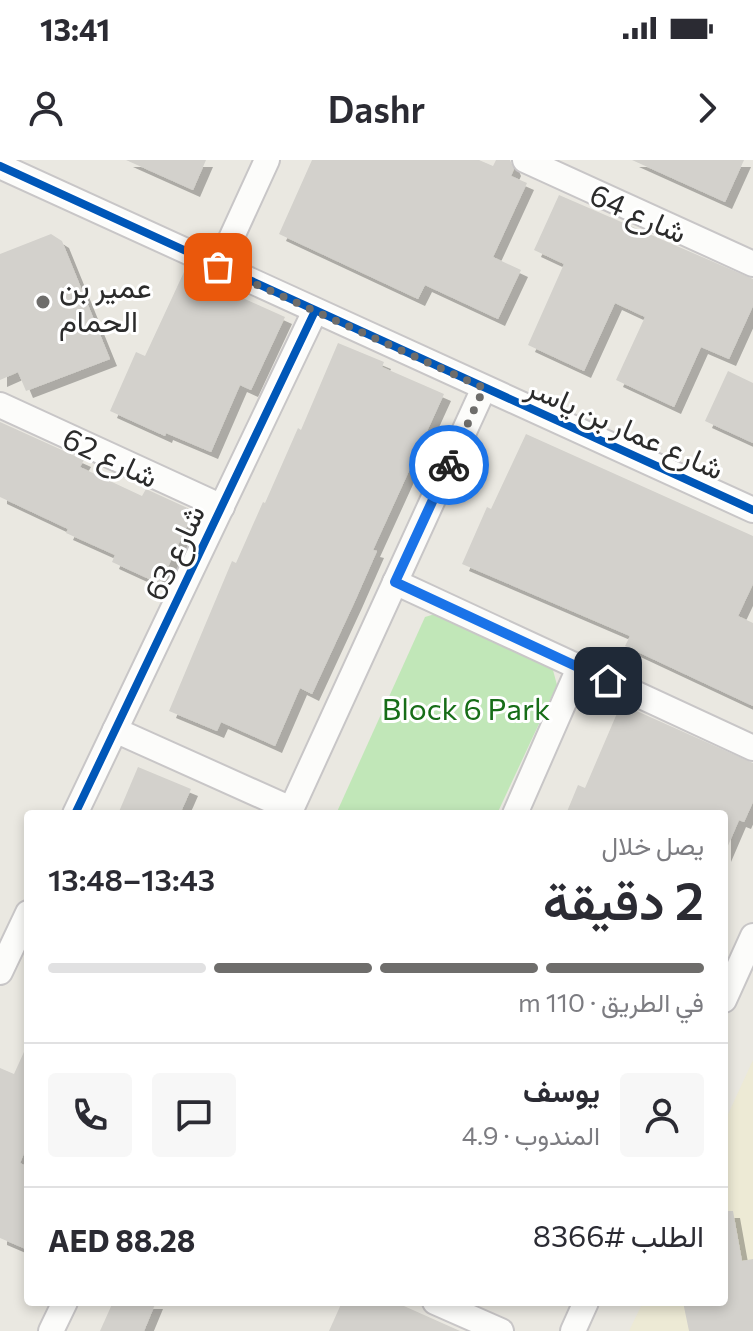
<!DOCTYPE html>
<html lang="ar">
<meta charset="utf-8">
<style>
body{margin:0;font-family:Commissioner,Vazirmatn,sans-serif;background:#f7f7f7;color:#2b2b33;direction:rtl;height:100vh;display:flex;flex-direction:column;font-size:30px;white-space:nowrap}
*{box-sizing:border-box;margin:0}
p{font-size:26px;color:#7c7c81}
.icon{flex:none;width:44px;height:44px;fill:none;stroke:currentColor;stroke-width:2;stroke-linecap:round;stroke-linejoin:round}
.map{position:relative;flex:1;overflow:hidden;direction:ltr}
.panel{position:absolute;left:24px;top:650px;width:704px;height:496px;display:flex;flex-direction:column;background:#fff;border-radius:8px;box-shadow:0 4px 12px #0003;direction:rtl}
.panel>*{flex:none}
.pin{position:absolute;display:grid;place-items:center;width:68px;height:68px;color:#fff;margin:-34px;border-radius:16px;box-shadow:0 4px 12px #0006}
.courier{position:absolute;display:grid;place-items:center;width:80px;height:80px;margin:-40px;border:6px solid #1a73e8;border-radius:50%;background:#fff;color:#222;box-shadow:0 2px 10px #0007}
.headline em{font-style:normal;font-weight:600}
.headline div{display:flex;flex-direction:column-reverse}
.headline{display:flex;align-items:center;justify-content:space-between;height:136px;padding:0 24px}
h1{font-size:52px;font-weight:600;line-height:60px}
.bar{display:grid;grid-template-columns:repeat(4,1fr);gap:12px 8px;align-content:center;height:96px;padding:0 24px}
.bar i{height:10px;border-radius:6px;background:#e1e1e2}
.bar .active{background:#6e6d6b}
.bar p{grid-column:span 4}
.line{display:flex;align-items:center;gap:20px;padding:0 24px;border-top:2px solid #e1e1e2}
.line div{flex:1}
.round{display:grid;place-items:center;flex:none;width:84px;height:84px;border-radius:8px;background:#f7f7f7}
.status{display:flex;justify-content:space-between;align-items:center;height:56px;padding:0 40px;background:#fff;direction:ltr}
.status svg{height:22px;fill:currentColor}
header{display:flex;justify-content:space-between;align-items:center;height:104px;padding:0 24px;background:#fff;font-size:36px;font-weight:600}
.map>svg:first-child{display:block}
</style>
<div class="status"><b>13:41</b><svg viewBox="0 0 49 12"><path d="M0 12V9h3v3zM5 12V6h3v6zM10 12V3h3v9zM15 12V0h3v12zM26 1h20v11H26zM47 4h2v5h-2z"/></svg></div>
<header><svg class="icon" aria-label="forward" viewBox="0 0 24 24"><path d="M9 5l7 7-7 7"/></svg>Dashr<svg class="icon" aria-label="person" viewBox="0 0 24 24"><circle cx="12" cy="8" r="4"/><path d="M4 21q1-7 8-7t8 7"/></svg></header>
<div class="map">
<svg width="753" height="1171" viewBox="0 0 753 1171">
<defs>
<filter id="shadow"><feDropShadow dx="7" dy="7" stdDeviation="0" flood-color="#0004"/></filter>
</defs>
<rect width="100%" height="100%" fill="#eae8e1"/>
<path fill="#edead5" d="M753,900V1171H629L643,1142H724V963Z"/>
<path fill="#c1e7b8" d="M448,450L550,499L557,525L497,654H336L425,457Z"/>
<g fill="#d3d1cc" filter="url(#shadow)">
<path d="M126,0H206L193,30Z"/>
<path d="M312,0H479L493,6L496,0H510L514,9L511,16L527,23L493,97L521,110L498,159L425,125L418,139L279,74Z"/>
<path d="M632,0H744L725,42Z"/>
<path d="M559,35L753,119V146L729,199L701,187L674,247L616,220L645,157L615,143L584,211L528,185L564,104L534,90Z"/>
<path d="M51,74L62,81L110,199L26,231L18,212L0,220V94Z"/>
<path d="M184,112L285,157L251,230L240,225L211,292L166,273L165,276L110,251L136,192L145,196Z"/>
<path d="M338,183L384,202L382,207L444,234L373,390L377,391L355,441L312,534L300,528L275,586L221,562L217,571L169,551L232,401L236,403L263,342L265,343L298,268L301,270Z"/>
<path d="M728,211L753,223V283L705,261Z"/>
<path d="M0,262L84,300L80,307L142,336L146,329L194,351L160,424L112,402L115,395L66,373L68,369L0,337Z"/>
<path d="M526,274L753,376V424L738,456L753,463V546L625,486L630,476L462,404L487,347L491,349Z"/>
<path d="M621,544L753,603V642L744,662L739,660L724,695V654H566L578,625L585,628Z"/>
<path d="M138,607L191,629L180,654H118Z"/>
<path d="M28,883V984L20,1003L28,1007V1090L0,1078V908L14,914Z"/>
<path d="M724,1051H733L742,1101L753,1099V1171H689L683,1142H724Z"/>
<path d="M113,1142H156L144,1171H100Z"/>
<path d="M342,1142H395L460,1171H329Z"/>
</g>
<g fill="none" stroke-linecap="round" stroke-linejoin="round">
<g stroke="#c8c6c7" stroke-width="28">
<g id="minor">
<path d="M525,0L753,104"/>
<path d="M0,6L753,350"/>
<path d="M218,107L267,0"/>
<path d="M0,245L222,347"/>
<path d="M395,422L753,588"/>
<path d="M115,570L291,649"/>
<path d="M75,654L315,151"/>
<path d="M289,654L484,228"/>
<path d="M515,654L579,508"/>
<path d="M0,812L28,753"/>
<path d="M724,840L753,776"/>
<path d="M435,1142L501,1171"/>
<path d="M51,1171L65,1142"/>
<path d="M573,1171L586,1142"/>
</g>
</g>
<use href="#minor" stroke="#fcfcfa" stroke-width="24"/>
<g stroke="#fff" stroke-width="13">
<g id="cycleway">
<path d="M0,6L753,350"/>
<path d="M75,654L315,151"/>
</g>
</g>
<use href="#cycleway" stroke="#0057b8" stroke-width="8"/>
</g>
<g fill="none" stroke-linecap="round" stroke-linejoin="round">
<path stroke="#6e6d6b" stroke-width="8" stroke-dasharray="0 14.4" d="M218,107L484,228L449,305"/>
<path stroke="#1a73e8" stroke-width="10" d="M449,305L395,422L608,521"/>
</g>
<circle fill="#6e6d6b" stroke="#fff" stroke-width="3" cx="43" cy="142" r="8"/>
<g text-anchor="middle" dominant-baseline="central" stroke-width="6" stroke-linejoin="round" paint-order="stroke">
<g font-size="30" fill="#2b2b2b" stroke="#fff">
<text transform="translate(639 52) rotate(24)">شارع 64</text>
<text transform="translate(626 266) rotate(24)">شارع عمار بن ياسر</text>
<text transform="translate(111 296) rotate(25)">شارع 62</text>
<text transform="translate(173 392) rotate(-65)">شارع 63</text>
</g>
<g font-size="30" fill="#2b2b2b" stroke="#fff" text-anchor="start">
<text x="59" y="125">عمير بن<tspan x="59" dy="34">الحمام</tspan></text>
</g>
<g font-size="30" fill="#176d18" stroke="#fff">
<text x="466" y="547">Block 6 Park</text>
</g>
</g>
</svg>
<div class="pin" style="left:218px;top:107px;background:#ea580c"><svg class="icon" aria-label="bag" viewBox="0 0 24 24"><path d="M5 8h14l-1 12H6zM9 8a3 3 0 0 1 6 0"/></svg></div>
<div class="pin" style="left:608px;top:521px;background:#1f2937"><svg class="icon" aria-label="home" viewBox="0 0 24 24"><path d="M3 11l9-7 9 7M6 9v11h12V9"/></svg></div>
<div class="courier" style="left:449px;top:305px"><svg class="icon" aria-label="bike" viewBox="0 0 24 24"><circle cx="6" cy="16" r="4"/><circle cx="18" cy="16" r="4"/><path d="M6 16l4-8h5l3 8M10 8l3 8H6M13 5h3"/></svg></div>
<section class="panel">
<div class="headline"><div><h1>2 دقيقة</h1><p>يصل خلال</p></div><em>13:43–13:48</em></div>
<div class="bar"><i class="active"></i><i class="active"></i><i class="active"></i><i></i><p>في الطريق · 110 m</p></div>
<div class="line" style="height:144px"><a class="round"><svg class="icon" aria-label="person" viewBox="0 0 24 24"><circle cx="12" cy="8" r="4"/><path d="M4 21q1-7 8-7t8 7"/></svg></a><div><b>يوسف</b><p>المندوب · 4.9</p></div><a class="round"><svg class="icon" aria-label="chat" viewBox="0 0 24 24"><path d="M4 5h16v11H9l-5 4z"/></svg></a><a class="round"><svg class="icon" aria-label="phone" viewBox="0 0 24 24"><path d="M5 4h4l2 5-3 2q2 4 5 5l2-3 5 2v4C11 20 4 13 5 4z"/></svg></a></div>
<div class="line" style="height:104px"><div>الطلب #8366</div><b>AED 88.28</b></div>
</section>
</div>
